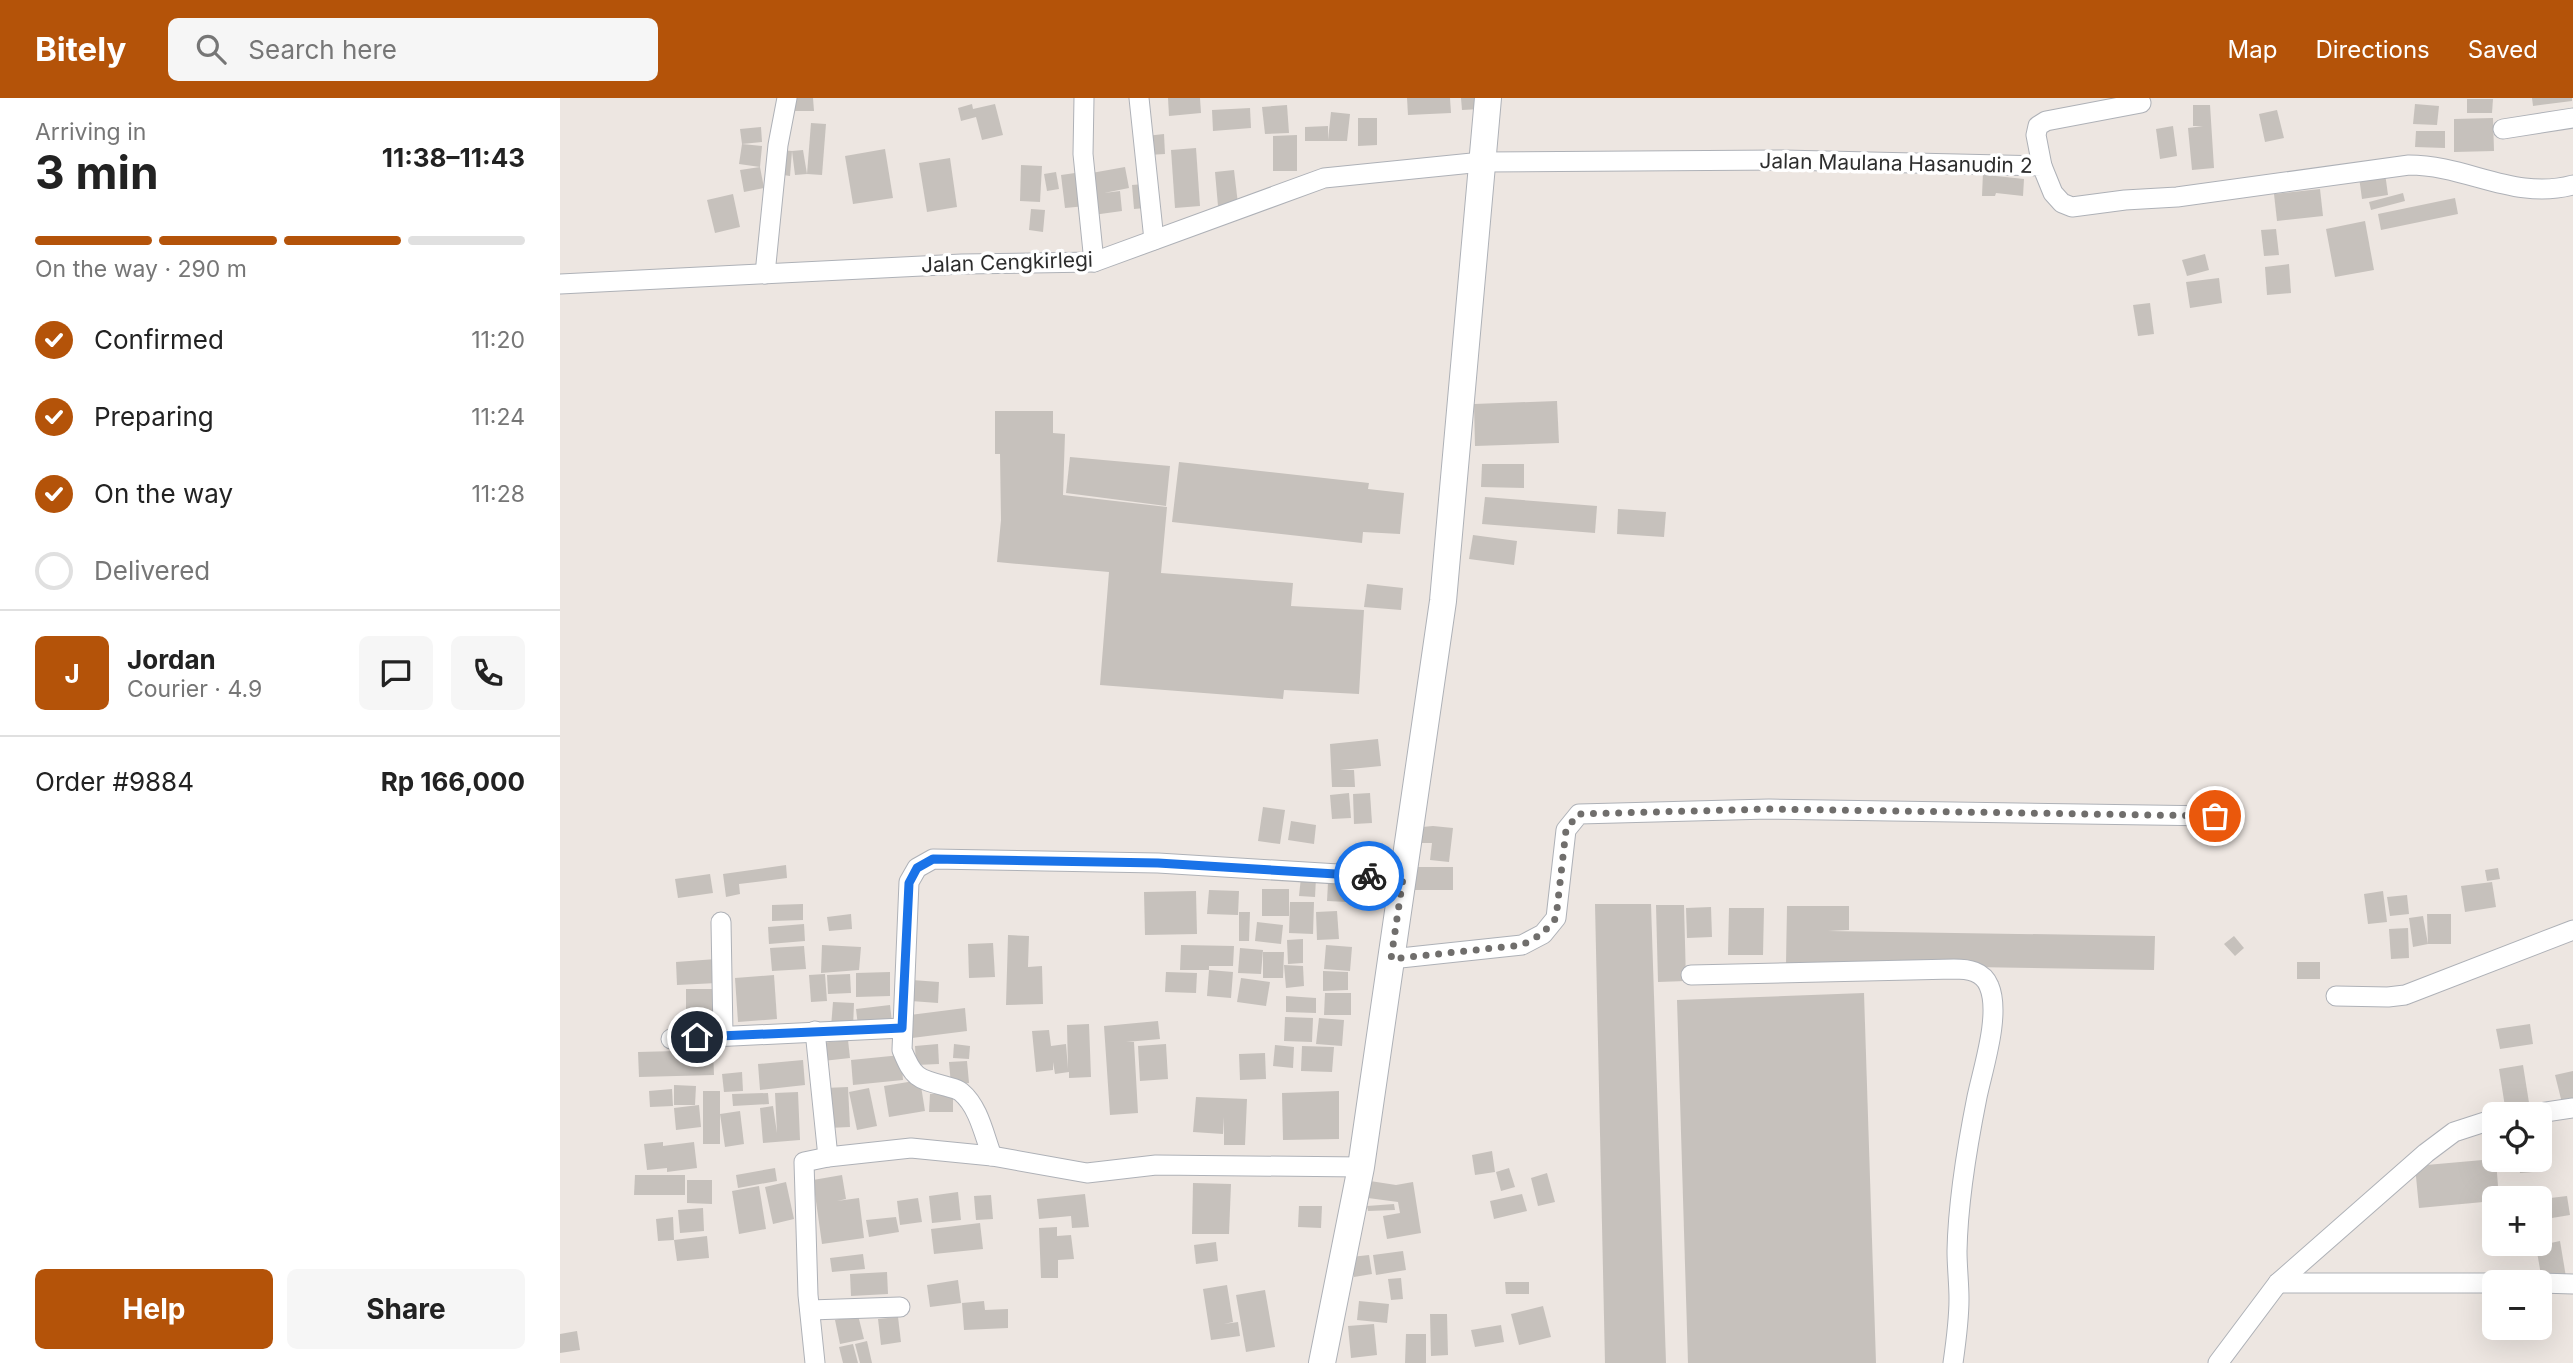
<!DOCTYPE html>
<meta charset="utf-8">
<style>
body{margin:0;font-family:Inter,sans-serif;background:#f6f6f6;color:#222;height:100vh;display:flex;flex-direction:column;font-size:26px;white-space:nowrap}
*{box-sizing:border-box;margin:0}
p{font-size:23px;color:#767676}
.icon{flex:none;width:38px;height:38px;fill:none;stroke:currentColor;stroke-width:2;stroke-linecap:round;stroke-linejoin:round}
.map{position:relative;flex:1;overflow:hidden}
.side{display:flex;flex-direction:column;background:#fff;width:560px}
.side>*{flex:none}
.tools{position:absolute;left:1922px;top:1004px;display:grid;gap:14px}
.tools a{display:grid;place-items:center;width:70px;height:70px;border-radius:10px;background:#fff;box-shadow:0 7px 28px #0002;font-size:35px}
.pin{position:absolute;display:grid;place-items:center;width:60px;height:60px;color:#fff;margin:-30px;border:4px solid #fff;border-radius:50%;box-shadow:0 2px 7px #0007}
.courier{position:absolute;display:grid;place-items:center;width:70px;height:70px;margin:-35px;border:5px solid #1a73e8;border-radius:50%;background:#fff;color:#222;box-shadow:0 2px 9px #0007}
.overview em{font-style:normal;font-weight:700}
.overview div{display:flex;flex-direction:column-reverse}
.overview{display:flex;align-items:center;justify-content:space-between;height:119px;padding:0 35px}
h1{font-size:46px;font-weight:700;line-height:52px}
.bar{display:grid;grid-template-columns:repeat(4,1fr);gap:10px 7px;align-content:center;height:84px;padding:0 35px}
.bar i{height:9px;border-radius:5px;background:#e0e0e0}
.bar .on{background:#b45309}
.bar p{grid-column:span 4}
.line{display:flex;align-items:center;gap:18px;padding:0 35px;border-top:2px solid #e0e0e0}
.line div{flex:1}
.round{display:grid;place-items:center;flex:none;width:74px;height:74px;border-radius:10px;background:#f6f6f6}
ol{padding:0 35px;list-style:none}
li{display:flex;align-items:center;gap:21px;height:77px}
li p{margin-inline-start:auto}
li .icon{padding:7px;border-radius:50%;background:#b45309;color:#fff;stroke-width:4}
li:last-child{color:#767676}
li i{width:38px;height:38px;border:4px solid #e0e0e0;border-radius:50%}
.action{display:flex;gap:14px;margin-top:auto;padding:14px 35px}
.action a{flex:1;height:80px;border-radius:10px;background:#b45309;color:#fff;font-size:28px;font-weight:700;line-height:80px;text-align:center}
.action a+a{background:#f6f6f6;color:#222}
header{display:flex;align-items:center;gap:42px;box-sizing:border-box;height:98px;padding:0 35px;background:#b45309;color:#fff}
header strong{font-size:33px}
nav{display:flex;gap:38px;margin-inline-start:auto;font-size:24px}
.search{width:490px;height:63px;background:#f6f6f6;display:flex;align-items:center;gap:18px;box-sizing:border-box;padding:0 24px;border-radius:10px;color:#767676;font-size:26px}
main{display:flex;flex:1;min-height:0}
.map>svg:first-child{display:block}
</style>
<header>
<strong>Bitely</strong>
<div class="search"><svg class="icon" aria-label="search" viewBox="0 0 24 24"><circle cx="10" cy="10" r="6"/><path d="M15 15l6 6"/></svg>Search here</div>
<nav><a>Map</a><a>Directions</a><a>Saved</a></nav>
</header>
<main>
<section class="side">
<div class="overview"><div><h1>3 min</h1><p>Arriving in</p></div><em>11:38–11:43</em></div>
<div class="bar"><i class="on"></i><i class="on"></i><i class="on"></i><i></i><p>On the way · 290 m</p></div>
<ol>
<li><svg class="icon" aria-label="check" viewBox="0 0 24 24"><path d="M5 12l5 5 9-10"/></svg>Confirmed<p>11:20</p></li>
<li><svg class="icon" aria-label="check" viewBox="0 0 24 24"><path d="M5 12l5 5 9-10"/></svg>Preparing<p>11:24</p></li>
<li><svg class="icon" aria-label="check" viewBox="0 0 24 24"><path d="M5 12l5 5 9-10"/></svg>On the way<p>11:28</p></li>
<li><i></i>Delivered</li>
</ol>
<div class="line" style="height:126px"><b class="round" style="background:#b45309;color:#fff">J</b><div><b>Jordan</b><p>Courier · 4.9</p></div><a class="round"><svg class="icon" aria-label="chat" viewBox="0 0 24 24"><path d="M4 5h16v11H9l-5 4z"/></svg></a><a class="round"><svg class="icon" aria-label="phone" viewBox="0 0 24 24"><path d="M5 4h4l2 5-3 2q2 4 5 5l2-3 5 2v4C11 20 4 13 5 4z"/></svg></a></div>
<div class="line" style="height:91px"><div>Order #9884</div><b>Rp 166,000</b></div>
<div class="action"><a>Help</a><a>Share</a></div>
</section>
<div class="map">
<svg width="2013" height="1265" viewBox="0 0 2013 1265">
<rect width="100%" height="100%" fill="#ede6e1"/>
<g fill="#c6c1bc">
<path d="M232,0H253L254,13H232Z"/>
<path d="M608,0H640L641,15L609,18Z"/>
<path d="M847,0H890L891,15L848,17Z"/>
<path d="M901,0H920L921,11L902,12Z"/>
<path d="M1972,0H2012V3L1973,8Z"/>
<path d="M1907,1H1933L1932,15H1907Z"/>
<path d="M412,6L413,11L435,6L443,37L422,42L416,19L401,23L398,10Z"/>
<path d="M1855,6L1879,8L1877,27L1853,26Z"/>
<path d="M727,7L729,35L705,36L702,9Z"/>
<path d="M1633,7H1650L1654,70L1632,72L1628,30L1643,28H1633Z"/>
<path d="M690,10L691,30L653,33L652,12Z"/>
<path d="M1717,12L1724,40L1705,44L1699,16Z"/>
<path d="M771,14L790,16L787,43H745V29L768,28V42Z"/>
<path d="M798,20H817V47L798,48Z"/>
<path d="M1933,20L1934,53L1894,54V21Z"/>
<path d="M251,25L266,26L262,77L247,76Z"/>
<path d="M1613,28L1617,58L1600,61L1596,31Z"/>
<path d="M201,29L202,44L182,46L202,48L200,69L179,66L182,46L180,31Z"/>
<path d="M1856,33H1885V50L1855,49Z"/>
<path d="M604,36L605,56L588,57L586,38Z"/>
<path d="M737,37V73H713V38Z"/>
<path d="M636,50L640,108L615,110L611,52Z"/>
<path d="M325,51L333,100L293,106L285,58Z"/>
<path d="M220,52L232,53L230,78L217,76Z"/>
<path d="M243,52L247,76L235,77L232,53Z"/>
<path d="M390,60L397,109L367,114L359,65Z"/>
<path d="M461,67L482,68L480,104L460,103Z"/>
<path d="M200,69L204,90L184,94L180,72Z"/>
<path d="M565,69L569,90L544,95L560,93L562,113L533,117L526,76Z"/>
<path d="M674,72L678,106L658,108L655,74Z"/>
<path d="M496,74L499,91L487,93L484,76Z"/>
<path d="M522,74L526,108L505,110L501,77Z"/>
<path d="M1423,74H1437L1436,78L1464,81L1463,98L1436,95L1435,98H1422Z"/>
<path d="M1825,75L1828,97L1802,101L1799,79Z"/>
<path d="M584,86L585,110L574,111L572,87Z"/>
<path d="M1760,91L1763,118L1717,123L1714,96Z"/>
<path d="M1843,95L1845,103L1811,112L1809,104Z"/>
<path d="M173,96L180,129L155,135L147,102Z"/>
<path d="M1895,100L1898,116L1821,132L1818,116Z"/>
<path d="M471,111L485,112L483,134L469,132Z"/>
<path d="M1805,123L1814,172L1775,179L1766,131Z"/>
<path d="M1716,131L1719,157L1704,158L1701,132Z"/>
<path d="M1645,156L1649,172L1627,178L1622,162Z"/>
<path d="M1729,166L1731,195L1707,197L1705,169Z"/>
<path d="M1659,180L1662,205L1630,210L1626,184Z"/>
<path d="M1590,205L1594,236L1578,238L1573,207Z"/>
<path d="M997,303L999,345L915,348L914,306Z"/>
<path d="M435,313H493V335L505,336L503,397L607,409L601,475L733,485L731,508L804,512L799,596L724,592L723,601L540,587L549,474L437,464L441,422L440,356H435Z"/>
<path d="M510,359L610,368L606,408L506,395Z"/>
<path d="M619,364L809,385L808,391L844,395L840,436L803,434L802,445L612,424Z"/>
<path d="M922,366H964V390L921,389Z"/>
<path d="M925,399L1037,408L1035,435L922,426Z"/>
<path d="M1058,411L1106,414L1104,439L1057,436Z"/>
<path d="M913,437L957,443L954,467L909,461Z"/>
<path d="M807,486L843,490L841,512L804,509Z"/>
<path d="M818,641L821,668L780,672H794L795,689H772L770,646Z"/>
<path d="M789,695L791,720L772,721L770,697Z"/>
<path d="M810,695L812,725L794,726L793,696Z"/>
<path d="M703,709L725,712L720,746L698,743Z"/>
<path d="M731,723L756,727L754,746L728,742Z"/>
<path d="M873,728L893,730L889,764L870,762L872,745H861L862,729Z"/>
<path d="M226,767L227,780L179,786L180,796L166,799L163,776Z"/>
<rect x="851" y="769" width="42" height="23"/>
<path d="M1938,770L1940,781L1927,783L1925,772Z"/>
<path d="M150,776L153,795L118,800L115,781Z"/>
<path d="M741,779L756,780L755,799L739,798Z"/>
<path d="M1932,784L1936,809L1905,814L1901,788Z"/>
<path d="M768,785H788V804L767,803Z"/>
<rect x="702" y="791" width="27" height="27"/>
<path d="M649,792L679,793L678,817L647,816Z"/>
<path d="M636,793L637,836L585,837L584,794Z"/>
<path d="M1823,793L1827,824L1808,826L1804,796Z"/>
<path d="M1847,797L1849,816L1830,818L1827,799Z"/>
<path d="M730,804H754L753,836L729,835Z"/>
<path d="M243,806V822L212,823V807Z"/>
<path d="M1035,806H1091L1106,1265H1045Z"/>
<path d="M1096,807H1124L1126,883L1098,884Z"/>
<path d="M1227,808H1289V832L1268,833L1595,838L1594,872L1226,866Z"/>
<path d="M1151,809L1152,839L1127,840L1126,810Z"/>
<path d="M1169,810H1204L1203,857H1168Z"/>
<path d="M777,813L779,841L757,842L756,814Z"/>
<path d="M679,814H690L689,843H679Z"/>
<path d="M291,816L292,831L269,833L267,819Z"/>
<path d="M1867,816H1891V846H1868Z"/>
<path d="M1863,818L1868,846L1853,849L1849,820Z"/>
<path d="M697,824L723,827L721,846L695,843Z"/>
<path d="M244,826L245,843L209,846L208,829Z"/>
<path d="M1848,830L1849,860L1831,861L1829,831Z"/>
<path d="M448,837L469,838L468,869L482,868L483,906L446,907Z"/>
<path d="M1674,838L1684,850L1675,858L1664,846Z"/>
<path d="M743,841V865L728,866L727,842Z"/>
<path d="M433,845L435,879L409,880L408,846Z"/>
<path d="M262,847L301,849L299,872L261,875Z"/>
<path d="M621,847L674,848L673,868H649V872H620Z"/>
<path d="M766,847L792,849L790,873L764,871Z"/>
<path d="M244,848L246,871L212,873L210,850Z"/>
<path d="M680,850L703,852L701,876L678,875Z"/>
<path d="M703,854H724L723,880H703Z"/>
<path d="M156,861L157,885L117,887L116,864Z"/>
<rect x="1737" y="864" width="23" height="17"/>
<path d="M724,867L743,868L744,888L726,890Z"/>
<path d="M649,872L673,874L671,900L647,898Z"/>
<path d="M763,873L788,874V892L763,893Z"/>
<path d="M330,874V898L296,899V875Z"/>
<path d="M606,874L637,875L636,895L605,894Z"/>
<path d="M265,876L267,903L251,904L249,877Z"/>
<path d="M290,876L291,895L268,896L267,877Z"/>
<path d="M214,877L217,921L178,924L175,880Z"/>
<path d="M681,880L710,884L706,908L677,904Z"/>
<path d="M352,882L379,884L378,905L351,903Z"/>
<rect x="126" y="891" width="33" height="29"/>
<path d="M765,895H791V917H764Z"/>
<path d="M1304,895L1316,1265H1128L1117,902Z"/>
<path d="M726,898L756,900V915L726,914Z"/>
<path d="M273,904L294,905L293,930L271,929Z"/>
<path d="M330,907L332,924L298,928L296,911Z"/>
<path d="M405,910L407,933L352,940L350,917Z"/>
<path d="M725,919L753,920L752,944L724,943Z"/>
<path d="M759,920L784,922L782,948L756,946Z"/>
<path d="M598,923L600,941L566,944H574L578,1015L550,1017L544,928Z"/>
<path d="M529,926L531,979L509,980V974L495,976L493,964V972L476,974L472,933L489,932L491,948L506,946L508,971L507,927Z"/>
<path d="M1970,926L1973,946L1940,951L1936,931Z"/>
<path d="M288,942L290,960L263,963L261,945Z"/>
<path d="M378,946L379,966L356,967L355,948Z"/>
<path d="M394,946L410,948L409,961L393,960Z"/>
<path d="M606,946L608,981L580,983L578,948Z"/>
<path d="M715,947L734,949L733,970L713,968Z"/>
<path d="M742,948L774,949L772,974L741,973Z"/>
<path d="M153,952L154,977L79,979L78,954Z"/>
<path d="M705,955L706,981L680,982L679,956Z"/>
<path d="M341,957L343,982L293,987L291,962Z"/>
<path d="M243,962L245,987L200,992L198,966Z"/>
<path d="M407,963L409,985L391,987L389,964Z"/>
<path d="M1963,967L1970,1011L1946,1015L1939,971Z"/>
<path d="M2013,973V1002L2002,1005L1995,977Z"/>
<path d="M182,974L183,993L164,994L162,976Z"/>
<path d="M360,982L365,1013L329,1019L324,988Z"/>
<path d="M114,987L136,988L135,1007H114Z"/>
<path d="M288,989L290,1029L267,1030L265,990Z"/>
<path d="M309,990L317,1028L297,1032L289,994Z"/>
<path d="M112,991L113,1008L90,1009L89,993Z"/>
<rect x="143" y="993" width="17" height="53"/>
<path d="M779,993V1041L723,1042L722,995Z"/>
<path d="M238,994L240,1042L203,1045L200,1010L213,1008L217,1035L215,995Z"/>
<path d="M208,995L209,1006L173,1008L172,996Z"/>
<path d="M370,996H393V1014H369Z"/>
<path d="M636,999L687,1001L685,1047H664V1019L663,1036L633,1034Z"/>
<path d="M139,1007L141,1029L116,1032L114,1010Z"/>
<path d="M180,1013L184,1046L165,1049L160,1016Z"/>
<path d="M103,1044V1048L134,1044L137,1070L107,1074V1070L87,1072L84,1046Z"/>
<path d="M1985,1047L1987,1073L1960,1075L1959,1062H1979V1048Z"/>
<path d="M932,1053L935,1074L915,1077L912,1057Z"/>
<path d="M1934,1061L1936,1062L1939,1101H1934V1103L1859,1110L1855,1068Z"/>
<path d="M215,1070L217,1083L178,1090L176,1077Z"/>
<path d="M949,1070L955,1089L941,1093L936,1074Z"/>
<path d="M987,1075L995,1104L978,1108L971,1080Z"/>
<path d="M75,1077H125V1097H74Z"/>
<path d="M282,1077L286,1101L277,1103L299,1100L304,1140L262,1146L253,1082Z"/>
<path d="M127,1082H152V1106L127,1105Z"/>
<path d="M810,1083L836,1087L853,1084L861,1135L827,1141L823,1118L840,1115L838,1104L808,1100Z"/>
<path d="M226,1084L234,1121L213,1126L205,1089Z"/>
<path d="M633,1085L671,1086L669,1136H632Z"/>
<path d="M199,1088L206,1131L179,1136L172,1093Z"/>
<path d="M398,1094L401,1122L372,1125L369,1098Z"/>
<path d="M525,1096L529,1129L512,1130L511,1118L479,1121L477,1101Z"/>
<path d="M962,1096L967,1113L934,1121L930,1103Z"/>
<path d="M431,1097L433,1121L416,1122L414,1098Z"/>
<path d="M2007,1098L2010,1117L1986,1121L1982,1101Z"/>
<path d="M358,1100L362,1124L340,1127L337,1103Z"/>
<path d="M834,1106L835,1112L808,1113L807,1108Z"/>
<path d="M739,1108H762L761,1130L738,1129Z"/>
<path d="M143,1110L144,1133L120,1135L118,1112Z"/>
<path d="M113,1119L114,1142L98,1143L96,1121Z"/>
<path d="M336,1119L339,1134L309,1139L306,1122Z"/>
<path d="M420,1125L423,1151L374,1156L371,1131Z"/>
<path d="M497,1129V1138L511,1137L514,1161L498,1162V1180H481L479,1130Z"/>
<path d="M147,1138L149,1160L117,1163L114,1142Z"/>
<path d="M2000,1143L2006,1179L1982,1183L1976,1148Z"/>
<path d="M656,1144L658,1163L636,1166L634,1147Z"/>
<path d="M843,1153L846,1172L816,1177L813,1157Z"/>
<path d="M303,1156L305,1171L272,1174L270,1160Z"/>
<path d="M809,1157L812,1176L794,1179L791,1159Z"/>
<path d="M327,1174L328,1196L291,1198L290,1176Z"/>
<path d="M841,1180L843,1201L831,1202L828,1181Z"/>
<path d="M398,1182L401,1205L370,1209L367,1187Z"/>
<path d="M945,1184H969V1196H946Z"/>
<path d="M667,1187L673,1224L664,1226L678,1224L680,1238L651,1242L643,1191Z"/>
<path d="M705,1192L715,1249L686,1254L676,1197Z"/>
<path d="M424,1203L425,1212L448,1211V1230L404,1232L402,1205Z"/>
<path d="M799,1203L829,1206L827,1225L797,1222Z"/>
<path d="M983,1208L991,1239L959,1247L951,1216Z"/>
<path d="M870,1216H887L888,1257L871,1258Z"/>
<path d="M298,1217L304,1241L280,1246L275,1222Z"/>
<path d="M338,1219L341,1244L321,1247L318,1221Z"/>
<path d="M814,1226L817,1257L791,1260L788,1228Z"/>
<path d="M941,1227L944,1244L915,1249L911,1232Z"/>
<path d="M17,1233L20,1252L0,1255V1236Z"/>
<path d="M846,1236H866V1265H845Z"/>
<path d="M307,1243L312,1265H300L295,1246Z"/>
<path d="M293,1246L298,1265H283L279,1249Z"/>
</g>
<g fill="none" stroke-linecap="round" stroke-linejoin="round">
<g stroke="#aeb1b7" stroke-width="21">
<g id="street">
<path d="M524,0L523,56L534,164"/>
<path d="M579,0L594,142"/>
<path d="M1943,31L2013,20"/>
<path d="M1482,68L1476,37L1478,28L1486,23L1581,5"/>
<path d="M205,176L218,47L227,0"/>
<path d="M0,186L402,166L534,164L764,80L922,64L1223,62L1482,68L1493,95L1502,105L1512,109L1565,102L1617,99L1849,67C1907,67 1955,103 2013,87"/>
<path d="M161,824L163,937"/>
<path d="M831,861L962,847L983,836L996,820L1006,732L1019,716L1209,711L1655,718"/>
<path d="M1131,877L1394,871C1408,871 1423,873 1429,888C1441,916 1423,970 1417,999C1407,1049 1398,1101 1397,1153C1397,1169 1399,1185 1399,1201C1399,1222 1396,1244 1393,1265"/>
<path d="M1776,898L1828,899L1845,897L2013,832"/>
<path d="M255,933L268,1059"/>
<path d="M111,941L342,930"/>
<path d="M1965,1017L2013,1010"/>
<path d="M432,1058C424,1037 419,1009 401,994C396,990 391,990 385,988C357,981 353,979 342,952L349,784L357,770L373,761L598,765L843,780"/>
<path d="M1718,1185H1934"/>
<path d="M1979,1185L2013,1186"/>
<path d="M250,1212L340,1209"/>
<path d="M255,1265L248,1197L244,1064L268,1059L351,1050L432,1058L527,1075L596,1067L801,1069"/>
<path d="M1658,1265L1718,1185L1866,1055L1894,1034L1934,1021"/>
</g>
</g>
<g stroke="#aeb1b7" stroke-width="28">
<path id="secondary" d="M762,1265L801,1069L883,503L928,0"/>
</g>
<use href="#street" stroke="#fff" stroke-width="19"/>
<use href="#secondary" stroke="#fff" stroke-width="26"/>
</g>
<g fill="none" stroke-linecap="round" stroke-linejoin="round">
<path stroke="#706e6c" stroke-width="7" stroke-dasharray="0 12.6" d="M809,778L843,780L831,861L962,847L982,836L996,820L1006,732L1018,716L1209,711L1655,718"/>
<path stroke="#1a73e8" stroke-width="9" d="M137,939L342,930L349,785L357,770L373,761L598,765L809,778"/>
</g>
<g text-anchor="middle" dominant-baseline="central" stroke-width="7" stroke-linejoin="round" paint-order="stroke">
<g font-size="21" fill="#2d2d2d" stroke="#fff">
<text transform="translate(1336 65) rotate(1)">Jalan Maulana Hasanudin 2</text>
<text transform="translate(447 164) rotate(-2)">Jalan Cengkirlegi</text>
</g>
</g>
</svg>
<div class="tools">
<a><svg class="icon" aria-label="locate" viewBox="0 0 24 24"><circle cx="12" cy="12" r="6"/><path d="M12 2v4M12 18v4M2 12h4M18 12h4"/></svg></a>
<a>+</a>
<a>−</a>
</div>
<div class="pin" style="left:1655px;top:718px;background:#ea580c"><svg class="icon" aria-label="bag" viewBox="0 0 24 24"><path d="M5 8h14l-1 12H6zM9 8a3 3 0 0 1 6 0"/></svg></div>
<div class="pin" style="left:137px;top:939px;background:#1f2937"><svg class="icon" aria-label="home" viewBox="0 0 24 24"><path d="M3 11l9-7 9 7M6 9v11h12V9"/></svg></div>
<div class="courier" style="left:809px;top:778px"><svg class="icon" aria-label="bike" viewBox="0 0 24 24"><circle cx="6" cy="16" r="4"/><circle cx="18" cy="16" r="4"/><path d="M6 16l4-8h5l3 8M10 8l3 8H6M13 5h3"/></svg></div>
</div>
</main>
